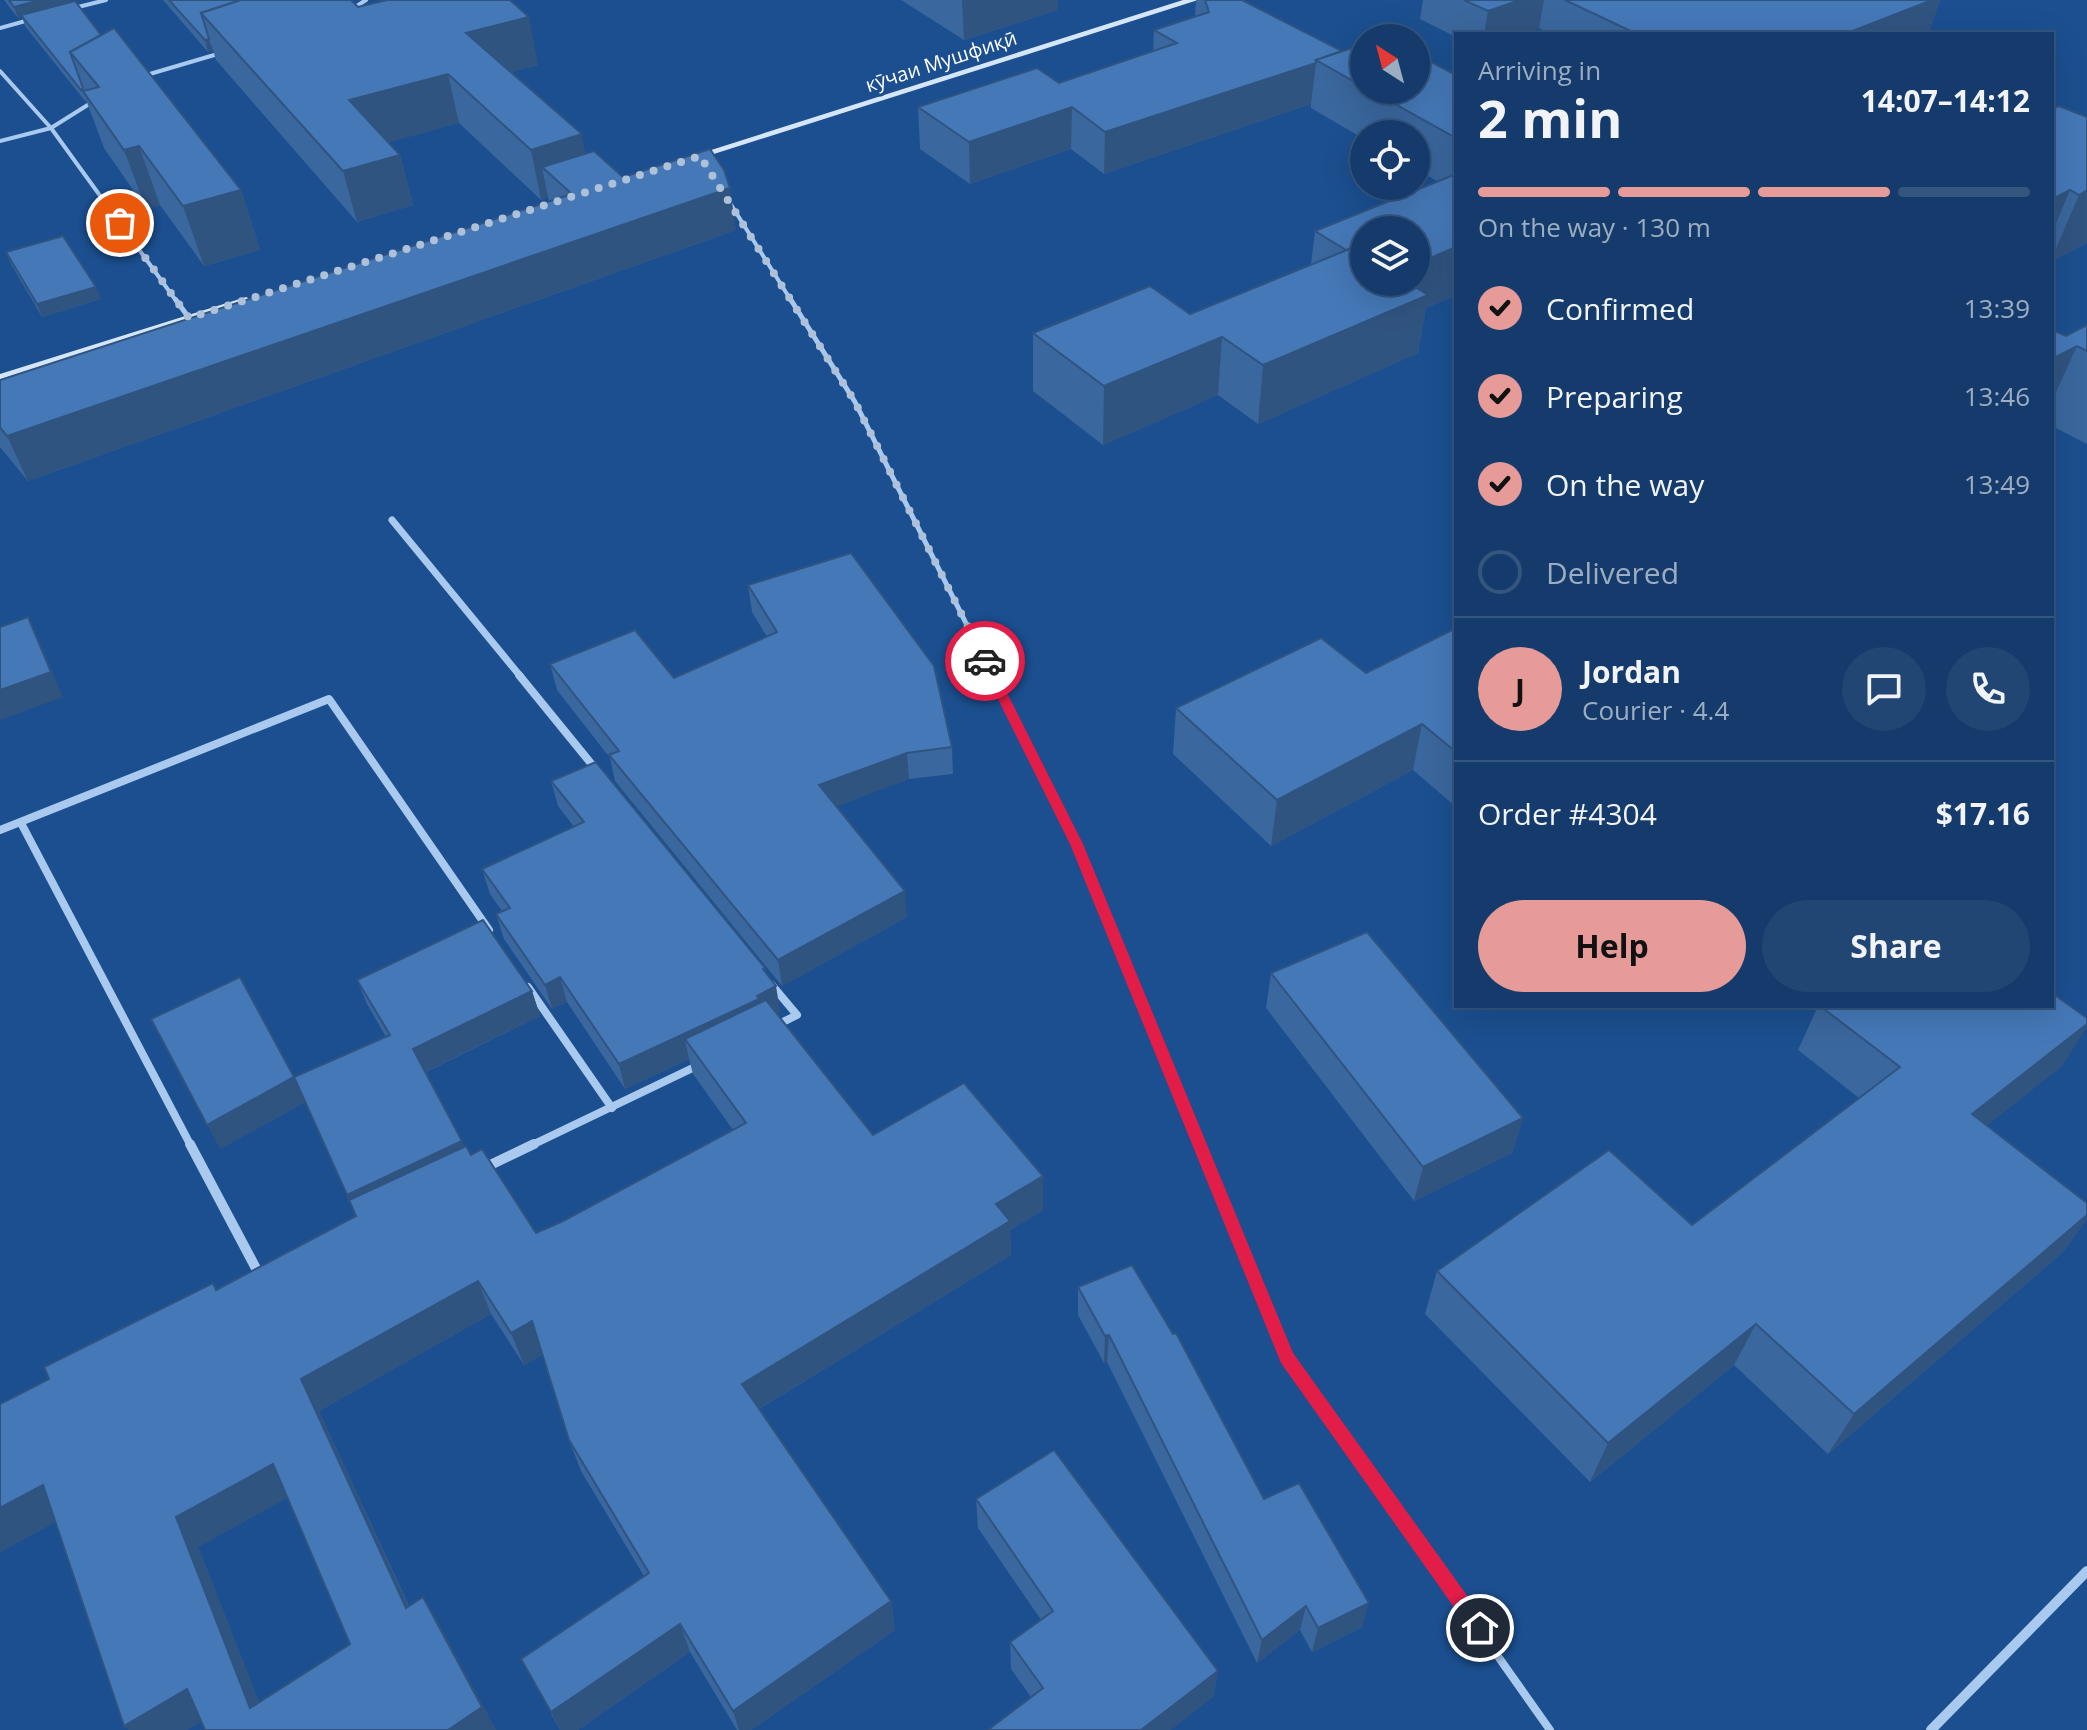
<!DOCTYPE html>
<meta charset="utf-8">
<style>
body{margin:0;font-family:"Open Sans",sans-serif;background:#214673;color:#f1f3f6;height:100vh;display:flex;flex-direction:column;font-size:30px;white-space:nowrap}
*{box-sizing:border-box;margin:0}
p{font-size:26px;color:#9dadc1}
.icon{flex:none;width:44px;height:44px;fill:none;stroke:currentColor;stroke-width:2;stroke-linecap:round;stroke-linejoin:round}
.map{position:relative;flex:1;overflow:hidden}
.sheet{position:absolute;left:1454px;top:32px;width:600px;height:976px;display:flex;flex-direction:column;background:#143b6b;border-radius:0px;box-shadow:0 8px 32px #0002,0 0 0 2px #33557e}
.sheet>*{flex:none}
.needle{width:52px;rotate:324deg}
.controls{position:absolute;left:1350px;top:24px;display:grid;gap:16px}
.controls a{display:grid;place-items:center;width:80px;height:80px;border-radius:50%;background:#143b6b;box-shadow:0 8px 32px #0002,0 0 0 2px #33557e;font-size:40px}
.pin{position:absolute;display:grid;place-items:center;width:68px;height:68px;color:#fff;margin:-34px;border:4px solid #fff;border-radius:50%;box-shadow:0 2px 8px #0007}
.courier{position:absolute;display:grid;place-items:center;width:80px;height:80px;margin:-40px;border:6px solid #e11d48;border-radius:50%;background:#fff;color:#222;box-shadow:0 2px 10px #0007}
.overview em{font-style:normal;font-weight:700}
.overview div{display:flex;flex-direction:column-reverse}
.overview{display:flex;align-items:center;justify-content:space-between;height:136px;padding:0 24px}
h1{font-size:52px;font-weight:700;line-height:60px}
.bar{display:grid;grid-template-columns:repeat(4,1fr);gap:12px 8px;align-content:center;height:96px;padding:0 24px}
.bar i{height:10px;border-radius:6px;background:#33557e}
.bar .active{background:#e69b98}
.bar p{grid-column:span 4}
.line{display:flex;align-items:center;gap:20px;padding:0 24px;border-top:2px solid #33557e}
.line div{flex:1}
.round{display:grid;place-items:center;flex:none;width:84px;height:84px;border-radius:42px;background:#214673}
ol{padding:0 24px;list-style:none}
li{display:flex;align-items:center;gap:24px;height:88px}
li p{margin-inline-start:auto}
li .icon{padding:8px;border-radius:50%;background:#e69b98;color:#111;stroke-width:4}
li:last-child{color:#9dadc1}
li i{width:44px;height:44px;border:4px solid #33557e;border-radius:50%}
.button{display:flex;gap:16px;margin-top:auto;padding:16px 24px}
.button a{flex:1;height:92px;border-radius:48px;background:#e69b98;color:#111;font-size:32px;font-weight:700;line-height:92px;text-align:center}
.button a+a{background:#214673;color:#f1f3f6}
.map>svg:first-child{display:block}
</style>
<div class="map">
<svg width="2087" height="1730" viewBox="0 0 2087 1730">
<rect width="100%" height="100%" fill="#1b4f8f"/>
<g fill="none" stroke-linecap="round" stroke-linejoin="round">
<g stroke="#a9c9ee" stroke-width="4">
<path d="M74,8L106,0"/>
<path d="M352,9L366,0"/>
<path d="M0,28L29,20"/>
<path d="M0,71L51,128L94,101"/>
<path d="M143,76L221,53"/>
<path d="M0,141L51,128L177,302"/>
<path d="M730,203L792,302"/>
</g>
<g stroke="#a9c9ee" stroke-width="5">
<path d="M176,300L189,318"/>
<path d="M791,300L855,402L993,677"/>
</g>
<path stroke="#a9c9ee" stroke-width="6" d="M992,675L1076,844L1200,1146"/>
<path stroke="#a9c9ee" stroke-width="8" d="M1199,1144L1287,1358L1550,1730"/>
<path stroke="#a9c9ee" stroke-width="7" d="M392,520L521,677"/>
<g stroke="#a9c9ee" stroke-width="8">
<path d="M519,675L598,772"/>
<path d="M21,823L191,1146"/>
<path d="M0,830L329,699L489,930"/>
<path d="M771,984L797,1015L773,1027"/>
<path d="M528,987L612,1108"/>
<path d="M530,1146L701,1064"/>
</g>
<g stroke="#a9c9ee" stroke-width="10">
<path d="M190,1144L259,1274"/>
<path d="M482,1169L534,1144"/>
<path d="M1931,1730L2087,1571"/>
</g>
<g fill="#d6e6fa" fill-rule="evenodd">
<path d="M1183,0H1198L695,160L686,158Z"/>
<path d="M246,297L252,300L250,302L0,382V374Z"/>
</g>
</g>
<g fill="#3a679d" fill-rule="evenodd">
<path d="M4,0H71L101,35L241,190L260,250L204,266L160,205L146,209L104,148L86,100L85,101L25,26L22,17L18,18Z"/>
<path d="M163,0H351L358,7L538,65L511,72L586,154L623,177L736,230L28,481L0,447V380L549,201L548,197L541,200L459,123L388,142L400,155L413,205L357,222L216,60L213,50L208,52Z"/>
<path d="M901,0H1058V10L964,40Z"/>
<path d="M1196,0H1242L1342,51L1364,44V90H1416L1456,75V295L1426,308L1418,353L1258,424L1218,395L1103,445L1033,391V333L1190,314L1311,264L1315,231L1437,181L1416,169V134H1364V139L1311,108V104L1104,174L1071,149L970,184L920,149L918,107L1059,83L1153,51L1154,30L1195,16Z"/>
<path d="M1423,0H1940L1928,34H1550L1539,28L1523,34H1456V37L1420,19Z"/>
<path d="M2052,109L2087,117V243L2052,261Z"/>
<path d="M6,252L101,299L42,317L11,264Z"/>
<path d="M2087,325V444L2052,426V330L2066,336Z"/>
<path d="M748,585L952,747L953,774L909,779L836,806L907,917L782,986L615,781L610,758L557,690L550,664L674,678L767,637L752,612Z"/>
<path d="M1456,628V807L1413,770L1271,846L1173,754L1176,708L1366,673Z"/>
<path d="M551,781L765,968L766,974L780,1011L777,1013L873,1135L1043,1210L1010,1230L1011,1255L759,1409L891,1601L895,1630L751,1730H737L690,1652L578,1730H560L521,1659L644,1576L581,1471L569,1440L542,1355L524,1365L491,1314L319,1411L409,1606L423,1597L496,1730L202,1721L187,1730H129L124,1726L55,1522L0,1552L217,1290L356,1216L305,1102L220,1149L294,1077L386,1037L367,1004L357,980L532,991L540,1016L426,1072L464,1147L536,1233L563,1221L733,1130L693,1074L689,1059L625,1089L567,1002L552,1009L504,939L496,914L502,911L490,894L482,869L574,827L558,806ZM288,1497L350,1644L259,1702L198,1547Z"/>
<path d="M1271,973L1523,1118L1512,1153L1414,1201L1266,1008Z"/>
<path d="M1818,1006H2052L2062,1066L1987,1125L2087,1203V1219L2063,1252L1828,1454L1734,1365L1590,1482L1425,1314L1437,1271L1692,1225L1859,1098L1798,1050Z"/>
<path d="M1078,1287L1264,1499L1362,1627L1312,1652L1300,1630L1257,1663L1107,1362L1104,1363L1078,1315Z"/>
<path d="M976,1499L1218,1671L1213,1697H1031L1011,1669L1010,1642L1041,1620L978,1528Z"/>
</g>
<g fill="#305480">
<path d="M40,0H71L72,4L18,18L14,7Z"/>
<path d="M962,0H1058V10L964,40Z"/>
<path d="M1520,0H1544L1539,28L1523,34H1484L1488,11Z"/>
<path d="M1932,0H1940L1928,34H1845Z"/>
<path d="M529,17L538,65L477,81L466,33Z"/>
<path d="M209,39L213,50L208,52L205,40Z"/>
<path d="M1316,63L1311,104L1104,174L1105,132Z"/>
<path d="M448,74L459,123L362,150L349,100Z"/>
<path d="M1072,107L1071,149L970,184L969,142Z"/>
<path d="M582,134L591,184L542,167L548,197L541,200L531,150Z"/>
<path d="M139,146L160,205L146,209L124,150Z"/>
<path d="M400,155L413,205L357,222L343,171Z"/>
<path d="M730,188L736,230L28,481L7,436Z"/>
<path d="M241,190L260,250L204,266L183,206Z"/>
<path d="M2070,190L2052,233V204L2055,198Z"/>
<path d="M2087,190V243L2052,261V258L2079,195Z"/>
<path d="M1456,247V295L1426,308L1418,353L1258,424L1263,365L1387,282H1416V264Z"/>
<path d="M96,287L101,299L42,317L37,304Z"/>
<path d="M1222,337L1218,395L1103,445L1104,386Z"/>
<path d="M2077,346L2052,401V359Z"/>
<path d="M28,617L40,643L63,697L0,720V690Z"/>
<path d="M1422,724L1413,770L1271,846L1277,800Z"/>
<path d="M907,753L909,779L822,812L819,785Z"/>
<path d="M905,891L907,917L782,986L778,960Z"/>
<path d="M765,968L769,990L776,986L780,1011L763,1020L685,1039L689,1059L625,1089L619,1064L757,996L763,969Z"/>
<path d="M560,977L567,1002L552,1009L545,985Z"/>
<path d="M532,991L540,1016L423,1073L413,1049Z"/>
<path d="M2087,1024V1027L2062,1066L1946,1158L1972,1114Z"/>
<path d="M294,1077L305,1102L220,1149L207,1125Z"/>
<path d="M1523,1118L1512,1153L1414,1201L1423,1167Z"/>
<path d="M462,1141L471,1166L358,1219L347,1195Z"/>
<path d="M1043,1176V1210L1010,1230L1011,1255L749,1415L742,1384L996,1204Z"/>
<path d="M2087,1215V1219L2063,1252L1828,1454L1854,1414Z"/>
<path d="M478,1281L491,1314L319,1411L422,1636L406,1608L301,1379Z"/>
<path d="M532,1321L544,1354L524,1365L511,1333Z"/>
<path d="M1756,1324L1734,1365L1590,1482L1608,1443Z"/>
<path d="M1109,1335L1107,1362L1104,1363L1105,1336Z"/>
<path d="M273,1464L293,1495L198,1547L270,1730L250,1708L176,1517Z"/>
<path d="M43,1485L68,1515L0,1552V1508Z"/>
<path d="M423,1597L440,1625L496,1730H448Z"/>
<path d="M891,1601L895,1630L751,1730H739L733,1711Z"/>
<path d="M1369,1603L1362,1627L1312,1652L1318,1628Z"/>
<path d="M1306,1606L1300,1630L1257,1663L1262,1640Z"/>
<path d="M680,1624L690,1652L578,1730H560L551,1712Z"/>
<path d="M1218,1671L1213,1697L1171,1730H1141Z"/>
<path d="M187,1689L211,1716L187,1730H129L124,1726Z"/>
</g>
<g fill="#4478b7" stroke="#305480" stroke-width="2" fill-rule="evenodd">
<path d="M9,0H40L14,7Z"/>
<path d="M169,0H241L201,13L209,39L205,40Z"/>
<path d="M241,0H351L358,7L387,0H510L529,17L466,33L582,134L531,150L448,74L349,100L400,155L343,171L201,13Z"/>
<path d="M1205,0H1242L1342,51L1316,60V63L1105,132L1072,107L969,142L918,107L1037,68L1059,83L1177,43L1154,30L1209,12Z"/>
<path d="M1464,0H1520L1488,11Z"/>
<path d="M1565,0H1932L1845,34H1637Z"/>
<path d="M75,1L101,35L70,52L83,88L81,90L21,15Z"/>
<path d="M114,28L241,190L183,206L139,146L124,150L83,91L99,87L70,52Z"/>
<path d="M1364,44V87L1316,60Z"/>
<path d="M1416,54L1456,75V138L1370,90H1416Z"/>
<path d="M2059,106L2087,117V190L2079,195L2070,190L2055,198L2052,197V109Z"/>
<path d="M710,149L724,170L730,188L7,436L0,427V380L572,194L542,167L594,151L623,177Z"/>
<path d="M1456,174V247L1416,264V230H1364V255L1352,248L1346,250L1315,231Z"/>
<path d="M63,236L96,287L37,304L6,252Z"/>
<path d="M1352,248L1364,255V282H1407L1428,295L1263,365L1222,337L1104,386L1033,333L1150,286L1190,314Z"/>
<path d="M2087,325V351L2077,346L2052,359V330L2066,336Z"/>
<path d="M851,553L934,666L952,747L907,753L819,785L905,891L778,960L609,755L619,751L550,664L635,630L674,678L777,632L748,585Z"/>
<path d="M28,617L51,672L0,690V627Z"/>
<path d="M1456,628V752L1422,724L1277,800L1176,708L1321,638L1366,673Z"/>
<path d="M596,762L765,968L763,969L776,986L757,996L759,999L619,1064L560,977L545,985L496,914L510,908L482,869L584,822L551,781Z"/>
<path d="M483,920L532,991L413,1049L462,1141L347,1195L294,1077L390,1035L357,980Z"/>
<path d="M1367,932L1523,1118L1423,1167L1271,973Z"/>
<path d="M240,977L294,1077L207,1125L151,1019Z"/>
<path d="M2052,993L2087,1018V1024L1972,1114L2087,1203V1215L1854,1414L1756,1324L1608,1443L1437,1271L1609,1150L1692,1225L1900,1067L1820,1006H2052Z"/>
<path d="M766,1000L873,1135L964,1083L1043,1176L996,1204L1010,1221L742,1384L891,1601L733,1711L680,1624L551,1712L521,1659L649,1573L569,1440L532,1321L511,1333L478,1281L301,1379L406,1608L423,1597L482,1707L448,1730H205L187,1689L124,1726L43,1485L0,1508V1404L49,1379L44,1367L213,1283L216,1290L356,1216L349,1200L466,1146L471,1155L482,1149L536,1233L563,1221L746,1123L685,1039ZM273,1464L350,1644L250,1708L176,1517Z"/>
<path d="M1132,1265L1173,1334L1176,1333L1264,1499L1299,1483L1369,1603L1318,1628L1306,1606L1262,1640L1109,1335L1105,1336L1078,1287Z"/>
<path d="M1054,1450L1218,1671L1141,1730H988L1043,1688L1010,1642L1053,1611L976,1499Z"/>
</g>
<path fill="#e11d48" d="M985,657L991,661L1083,844L1293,1353L1486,1622L1488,1628L1486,1634L1480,1637L1473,1634L1281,1363L1070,844L979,661Z"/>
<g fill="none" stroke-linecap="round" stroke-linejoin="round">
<path stroke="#afc1d8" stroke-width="8" stroke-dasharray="0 14.4" d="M120,223L189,318L700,156L855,402L985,661"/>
</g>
<g text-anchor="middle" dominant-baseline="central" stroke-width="6" stroke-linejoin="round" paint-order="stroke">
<g font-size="20" fill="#fff" stroke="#1b4f8f">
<text transform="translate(941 61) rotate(-18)">кӯчаи Мушфиқӣ</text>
</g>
</g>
</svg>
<div class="controls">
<a><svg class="needle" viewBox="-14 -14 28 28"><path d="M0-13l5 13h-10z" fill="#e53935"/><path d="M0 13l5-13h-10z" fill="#9dadc1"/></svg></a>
<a><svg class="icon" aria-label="locate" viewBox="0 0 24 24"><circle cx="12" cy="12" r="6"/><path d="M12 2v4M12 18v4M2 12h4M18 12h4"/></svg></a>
<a><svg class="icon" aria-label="layers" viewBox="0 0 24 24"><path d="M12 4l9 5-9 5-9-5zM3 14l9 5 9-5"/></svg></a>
</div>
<div class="pin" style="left:120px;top:223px;background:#ea580c"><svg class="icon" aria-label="bag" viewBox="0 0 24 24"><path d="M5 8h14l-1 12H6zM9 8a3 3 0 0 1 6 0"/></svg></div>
<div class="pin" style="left:1480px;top:1628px;background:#1f2937"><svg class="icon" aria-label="home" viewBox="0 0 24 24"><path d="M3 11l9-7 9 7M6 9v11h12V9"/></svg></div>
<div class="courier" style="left:985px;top:661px"><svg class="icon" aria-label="car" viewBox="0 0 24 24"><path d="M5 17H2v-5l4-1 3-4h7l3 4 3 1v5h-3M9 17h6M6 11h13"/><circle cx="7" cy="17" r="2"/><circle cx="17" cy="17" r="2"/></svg></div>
<section class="sheet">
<div class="overview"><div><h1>2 min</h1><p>Arriving in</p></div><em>14:07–14:12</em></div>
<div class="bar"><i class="active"></i><i class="active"></i><i class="active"></i><i></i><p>On the way · 130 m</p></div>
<ol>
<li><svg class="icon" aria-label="check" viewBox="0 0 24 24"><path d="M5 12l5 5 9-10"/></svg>Confirmed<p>13:39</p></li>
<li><svg class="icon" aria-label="check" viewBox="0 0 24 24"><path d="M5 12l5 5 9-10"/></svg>Preparing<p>13:46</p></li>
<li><svg class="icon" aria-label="check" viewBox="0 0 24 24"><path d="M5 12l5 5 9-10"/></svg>On the way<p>13:49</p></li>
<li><i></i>Delivered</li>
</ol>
<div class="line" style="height:144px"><b class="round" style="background:#e69b98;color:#111">J</b><div><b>Jordan</b><p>Courier · 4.4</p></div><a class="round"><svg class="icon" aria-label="chat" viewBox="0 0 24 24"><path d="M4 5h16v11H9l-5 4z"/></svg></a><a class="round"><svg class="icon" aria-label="phone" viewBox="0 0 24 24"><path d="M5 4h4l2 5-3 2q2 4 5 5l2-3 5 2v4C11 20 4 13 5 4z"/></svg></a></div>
<div class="line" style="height:104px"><div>Order #4304</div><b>$17.16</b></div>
<div class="button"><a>Help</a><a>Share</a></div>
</section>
</div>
